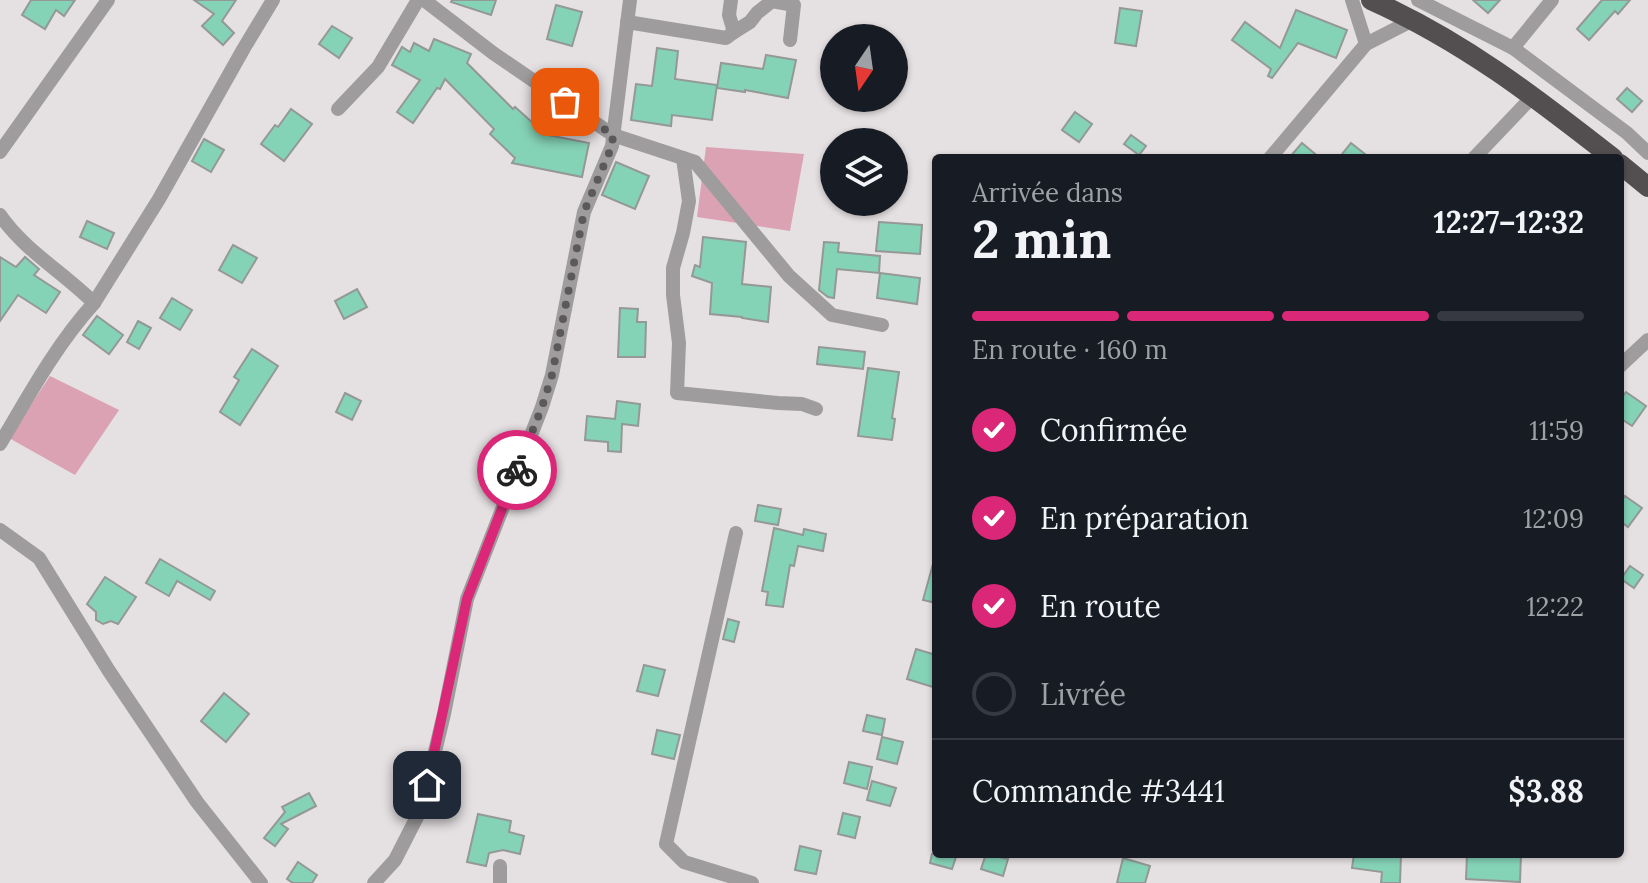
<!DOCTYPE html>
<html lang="fr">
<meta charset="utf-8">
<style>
body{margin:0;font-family:Lora,serif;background:#242831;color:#f1f3f6;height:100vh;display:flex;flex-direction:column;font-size:30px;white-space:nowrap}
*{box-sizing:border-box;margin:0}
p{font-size:26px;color:#9ea1a6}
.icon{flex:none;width:44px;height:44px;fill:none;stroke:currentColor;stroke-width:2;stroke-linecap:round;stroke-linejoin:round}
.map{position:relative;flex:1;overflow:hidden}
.panel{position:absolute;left:932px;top:154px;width:692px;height:704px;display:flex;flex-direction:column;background:#171b24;border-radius:8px;box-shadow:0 2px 6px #0004}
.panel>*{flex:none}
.needle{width:52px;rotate:193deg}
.tools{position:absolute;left:820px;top:24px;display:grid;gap:16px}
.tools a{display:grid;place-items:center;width:88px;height:88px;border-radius:50%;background:#171b24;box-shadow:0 2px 6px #0004;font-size:40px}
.pin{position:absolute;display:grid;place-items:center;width:68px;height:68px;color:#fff;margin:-34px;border-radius:16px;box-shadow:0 4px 12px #0006}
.courier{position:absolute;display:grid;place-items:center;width:80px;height:80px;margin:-40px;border:6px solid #db2777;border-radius:50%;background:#fff;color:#222;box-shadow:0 2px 10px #0007}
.summary em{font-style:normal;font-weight:700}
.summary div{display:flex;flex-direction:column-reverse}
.summary{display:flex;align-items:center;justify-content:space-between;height:136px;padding:0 40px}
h1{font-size:52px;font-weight:700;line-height:60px}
.bar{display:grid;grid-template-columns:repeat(4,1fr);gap:12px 8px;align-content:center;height:96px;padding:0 40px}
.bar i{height:10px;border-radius:6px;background:#363941}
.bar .active{background:#db2777}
.bar p{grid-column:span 4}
.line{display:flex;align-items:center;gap:20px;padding:0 40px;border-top:2px solid #363941}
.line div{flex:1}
ol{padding:0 40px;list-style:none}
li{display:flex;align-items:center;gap:24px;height:88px}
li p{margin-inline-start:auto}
li .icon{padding:8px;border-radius:50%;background:#db2777;color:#fff;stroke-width:4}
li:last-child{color:#9ea1a6}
li i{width:44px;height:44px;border:4px solid #363941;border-radius:50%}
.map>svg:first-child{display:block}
</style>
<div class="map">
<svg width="1648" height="883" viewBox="0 0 1648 883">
<rect width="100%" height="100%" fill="#e5e0e2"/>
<g fill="#daa2b3">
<path d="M706,147L804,154L790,231L697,217Z"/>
<path d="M50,376L119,410L75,475L9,438Z"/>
</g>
<g fill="#85d3b7" stroke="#949897" stroke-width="2">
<path d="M31,0H75L64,16L56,10L45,29L22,15Z"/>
<path d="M194,0H236L222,21L234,33L223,45L202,26L214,14Z"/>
<path d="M452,0H496L491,15L451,2Z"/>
<path d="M1473,0H1500L1488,13Z"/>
<path d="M1602,0H1630L1618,14L1615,11L1589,40L1577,29Z"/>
<path d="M556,5L582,12L572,46L547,39Z"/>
<path d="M1120,8L1142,11L1136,46L1115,43Z"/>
<path d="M1296,10L1347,30L1336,58L1298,43L1272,78L1268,76L1271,69L1232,40L1245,22L1280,48Z"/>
<path d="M332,26L352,38L339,58L319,44Z"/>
<path d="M434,39L471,54L467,63L513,109L515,107L534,124L546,104L557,111L543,134L589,143L582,177L512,163L515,158L490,134L494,129L445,79L440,89L437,88L413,123L397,112L420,80L392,65L402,47L410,52L414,43L429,51Z"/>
<path d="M657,48L678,51L675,79L717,85L712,120L672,115L671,126L631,120L636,84L652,86Z"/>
<path d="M766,55L796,60L788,98L745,90V92L717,88L721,63L763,69Z"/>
<path d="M1627,88L1642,101L1632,112L1617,99Z"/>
<path d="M291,109L312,124L284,161L261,144L275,125L278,127Z"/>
<path d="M1075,112L1092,124L1079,142L1062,130Z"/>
<path d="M1131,135L1146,146L1139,155L1124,144Z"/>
<path d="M204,139L224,150L211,172L192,161Z"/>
<path d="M1302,143L1320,158H1289Z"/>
<path d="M1351,143L1370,158H1339Z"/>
<path d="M616,162L649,176L635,209L602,195Z"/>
<path d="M87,221L114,233L107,249L80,237Z"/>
<path d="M879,222L922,225L920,254L876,251Z"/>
<path d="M703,237L746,242L742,284L771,287L768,322L742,318V317L710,314L712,283L692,276L695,265L700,267Z"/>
<path d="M824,242L839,243L838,252L880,256L879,273L837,269L834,298L828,297L819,290Z"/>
<path d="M233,245L257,258L242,283L219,270Z"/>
<path d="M0,257L16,267L25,257L39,269L34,275L60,292L46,313L18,295L0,321Z"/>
<path d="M880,273L920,278L917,304L877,298Z"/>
<path d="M357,289L367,307L344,319L335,301Z"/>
<path d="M172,298L192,310L180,330L160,318Z"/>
<path d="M620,308L638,309L637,322H646L645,357H618Z"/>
<path d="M97,316L123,335L109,354L83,335Z"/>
<path d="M138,321L151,328L139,349L127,342Z"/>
<path d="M819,347L865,352L863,369L817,364Z"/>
<path d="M252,349L278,366L240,425L220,412L239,380L234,377Z"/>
<path d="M868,368L899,372L892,418L895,419L892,440L858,436Z"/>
<path d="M1626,392L1646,406L1632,426L1620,418V400Z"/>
<path d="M345,393L361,401L352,420L336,412Z"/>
<path d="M617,401L640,404L638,426L622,424L621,452L608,451V442L585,440L587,416L615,419Z"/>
<path d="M1625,496L1642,508L1628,527L1620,521V503Z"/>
<path d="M758,505L781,509L778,525L755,521Z"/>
<path d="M774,528L803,535L804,529L826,534L823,551L798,546L794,566L790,565L783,607L766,605L768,592L762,591Z"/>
<path d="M160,559L215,591L210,600L177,581L169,596L146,583Z"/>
<path d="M933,564H936V603L923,600Z"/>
<path d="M1630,566L1643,575L1634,588L1621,579Z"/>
<path d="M105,577L136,597L118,624L111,621L103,624L96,620V612L87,604Z"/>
<path d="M728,619L739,622L734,642L723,639Z"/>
<path d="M916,649L936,655V678L933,687L907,679Z"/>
<path d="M644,665L665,670L658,696L637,691Z"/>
<path d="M224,693L249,714L226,742L201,721Z"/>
<path d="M867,715L885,719L882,735L863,731Z"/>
<path d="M657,730L680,735L674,759L652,754Z"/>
<path d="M882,737L903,742L897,764L877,759Z"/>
<path d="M849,762L872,767L867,789L844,783Z"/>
<path d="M872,781L896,788L890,806L867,800Z"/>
<path d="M309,793L316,806L281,824L288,829L275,846L264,838L285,812L282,807Z"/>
<path d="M843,813L860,817L855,838L838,834Z"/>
<path d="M478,814L511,821L509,832L524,836L520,854L503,850L489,853L486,866L467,862Z"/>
<path d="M800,846L821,851L816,874L795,870Z"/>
<path d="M932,854H957L952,869L930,863Z"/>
<path d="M986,854L1008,859L1003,876L981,869Z"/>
<path d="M1354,854H1401L1400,883H1381L1382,872L1352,868Z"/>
<path d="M1467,854H1521L1520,882L1466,879Z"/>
<path d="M1123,858L1150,866L1145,883H1117Z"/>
<path d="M298,862L317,875L312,883H293L287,879Z"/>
</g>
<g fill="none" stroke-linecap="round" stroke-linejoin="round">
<g stroke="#9e9c9d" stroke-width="14">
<path d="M424,0L493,53L613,135L695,162L789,276L832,315L882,325"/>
<path d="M731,0L729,15L734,32L750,22L757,13L772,1L794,5L790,40"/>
<path d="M1352,0L1366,44"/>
<path d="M1418,0L1513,48L1627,133L1648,153"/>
<path d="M627,22L726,38L734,32"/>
<path d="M1513,48L1552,0"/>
<path d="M338,109L378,67L418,0"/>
<path d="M0,152L108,0"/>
<path d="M683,158L689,201L683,233L673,268V295L679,343L677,393L778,403L802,404L816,409"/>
<path d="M1270,158L1366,44L1413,20"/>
<path d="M1474,158L1533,96"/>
<path d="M0,215C24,250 64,273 94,303C56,345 29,395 0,444"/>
<path d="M94,303L159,199L244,48L273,0"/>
<path d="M1620,366L1648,340"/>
<path d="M0,530L39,558L109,671L197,802L261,883"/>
<path d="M736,533L666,844L684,862L752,883"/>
<path d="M374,883L395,860L418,815L427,785L444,714L467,599L542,407L552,375L584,212L612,146L630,0"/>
<path d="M500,883V866"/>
</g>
<g stroke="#534f50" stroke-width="20">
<path d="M1371,0C1463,41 1535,97 1613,158"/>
<path d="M1620,164L1648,187"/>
</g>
</g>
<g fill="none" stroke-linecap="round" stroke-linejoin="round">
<path stroke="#5b595a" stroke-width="8" stroke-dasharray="0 14.4" d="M517,470L542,407L552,375L584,212L612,146L613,135L565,102"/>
<path stroke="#db2777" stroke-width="10" d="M427,785L467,599L517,470"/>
</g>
</svg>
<div class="tools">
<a><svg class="needle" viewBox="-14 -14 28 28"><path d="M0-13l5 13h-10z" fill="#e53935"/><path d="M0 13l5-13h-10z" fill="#9ea1a6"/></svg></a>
<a><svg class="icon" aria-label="layers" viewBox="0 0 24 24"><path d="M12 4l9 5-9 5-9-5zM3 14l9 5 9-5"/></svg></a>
</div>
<div class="pin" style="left:565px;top:102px;background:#ea580c"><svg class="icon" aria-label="bag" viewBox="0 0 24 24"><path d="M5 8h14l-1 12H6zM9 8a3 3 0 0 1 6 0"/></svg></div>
<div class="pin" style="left:427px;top:785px;background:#1f2937"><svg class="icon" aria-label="home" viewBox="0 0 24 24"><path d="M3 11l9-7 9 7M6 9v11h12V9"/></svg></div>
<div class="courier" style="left:517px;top:470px"><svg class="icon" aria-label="bike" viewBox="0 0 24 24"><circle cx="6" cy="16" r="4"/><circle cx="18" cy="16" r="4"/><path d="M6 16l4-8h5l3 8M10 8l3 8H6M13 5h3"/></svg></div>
<section class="panel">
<div class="summary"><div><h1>2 min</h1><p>Arrivée dans</p></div><em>12:27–12:32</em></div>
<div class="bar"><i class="active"></i><i class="active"></i><i class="active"></i><i></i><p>En route · 160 m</p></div>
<ol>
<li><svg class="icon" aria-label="check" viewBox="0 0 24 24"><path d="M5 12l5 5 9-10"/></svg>Confirmée<p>11:59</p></li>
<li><svg class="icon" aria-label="check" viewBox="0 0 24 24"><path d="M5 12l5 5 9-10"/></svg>En préparation<p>12:09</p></li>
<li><svg class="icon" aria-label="check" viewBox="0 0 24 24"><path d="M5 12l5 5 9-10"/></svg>En route<p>12:22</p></li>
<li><i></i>Livrée</li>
</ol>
<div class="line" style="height:104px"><div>Commande #3441</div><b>$3.88</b></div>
</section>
</div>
